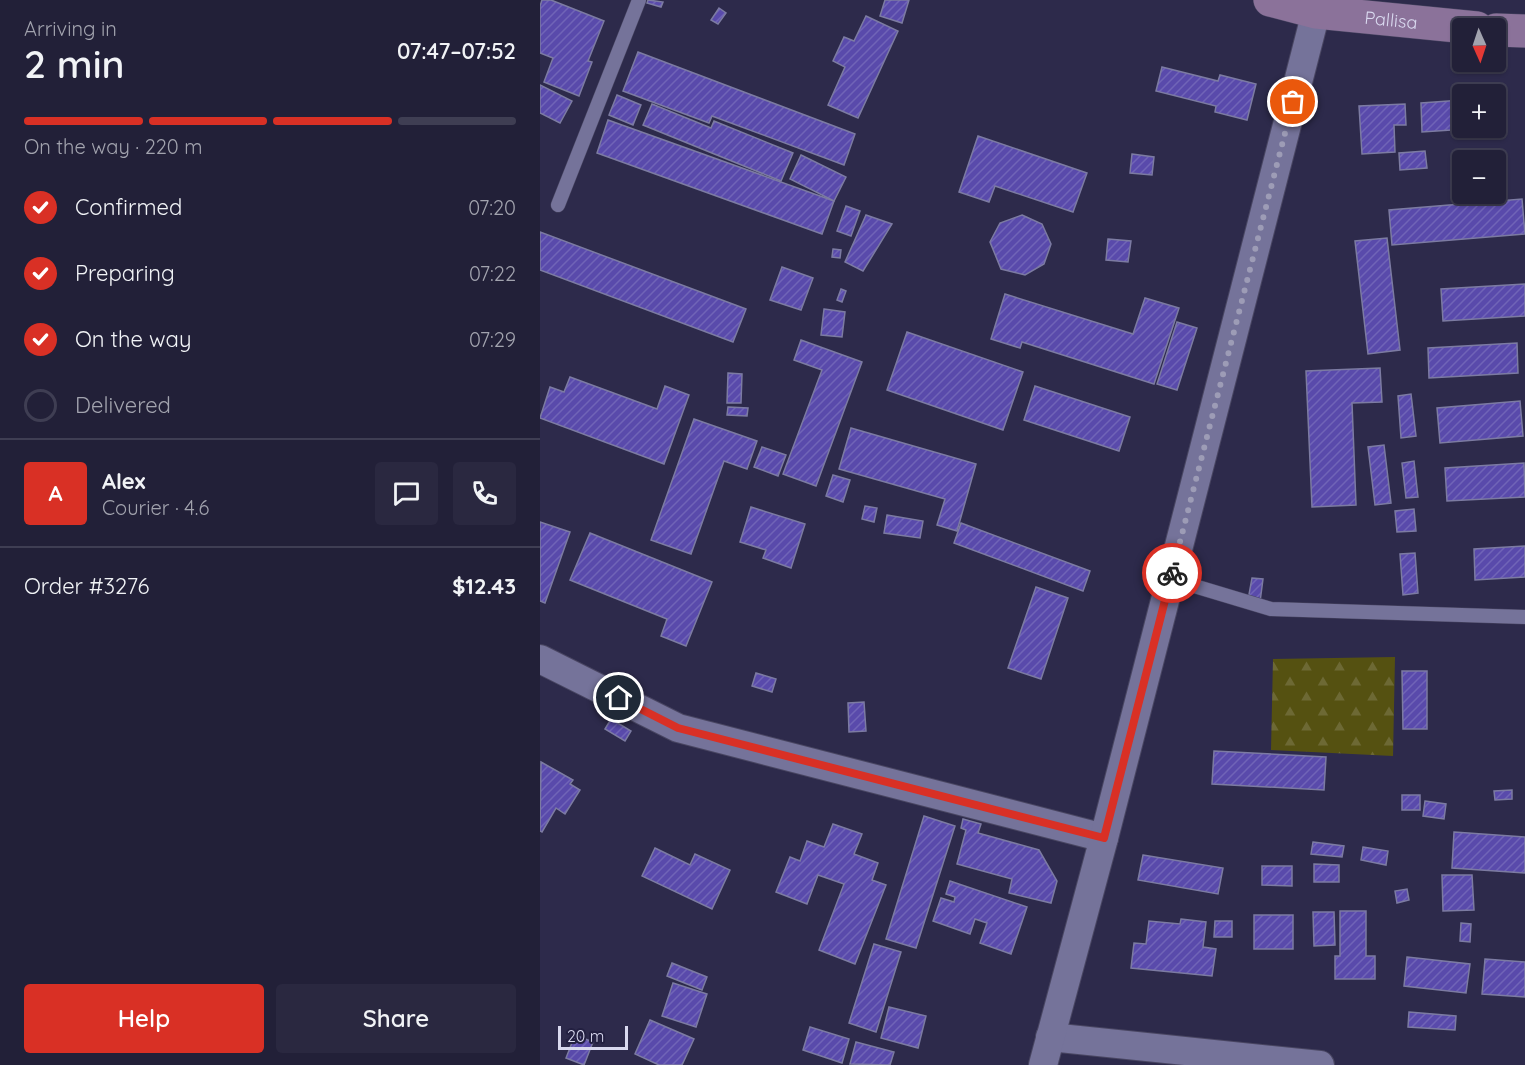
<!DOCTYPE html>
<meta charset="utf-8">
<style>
body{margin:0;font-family:Quicksand,sans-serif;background:#2a2840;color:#f1f3f6;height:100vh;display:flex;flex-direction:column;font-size:22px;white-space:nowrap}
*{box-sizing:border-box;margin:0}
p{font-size:20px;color:#a2a3ae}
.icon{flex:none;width:33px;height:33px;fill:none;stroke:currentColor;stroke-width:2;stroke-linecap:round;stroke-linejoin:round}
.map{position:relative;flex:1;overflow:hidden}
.details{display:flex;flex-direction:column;background:#222038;width:540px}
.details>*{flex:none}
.needle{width:39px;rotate:177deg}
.fabs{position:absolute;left:912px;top:18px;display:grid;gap:12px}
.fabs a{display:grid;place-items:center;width:54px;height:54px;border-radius:6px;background:#222038;box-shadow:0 2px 4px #0004,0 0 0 2px #3f3e53;font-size:30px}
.scale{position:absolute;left:18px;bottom:15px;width:70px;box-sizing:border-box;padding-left:6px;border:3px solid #d9d9ef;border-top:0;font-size:16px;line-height:21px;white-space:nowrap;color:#d9d9ef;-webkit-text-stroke:4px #232041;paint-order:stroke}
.pin{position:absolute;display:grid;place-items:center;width:51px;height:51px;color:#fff;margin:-26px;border:3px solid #fff;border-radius:50%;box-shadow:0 2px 6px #0007}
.courier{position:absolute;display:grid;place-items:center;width:60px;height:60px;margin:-30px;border:4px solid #d93025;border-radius:50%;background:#fff;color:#222;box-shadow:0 2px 8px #0007}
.headline em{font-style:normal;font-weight:600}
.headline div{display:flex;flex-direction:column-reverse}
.headline{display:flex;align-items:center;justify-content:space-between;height:102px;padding:0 24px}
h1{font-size:39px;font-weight:600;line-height:45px}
.bar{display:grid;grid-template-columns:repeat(4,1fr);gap:9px 6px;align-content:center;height:72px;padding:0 24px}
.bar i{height:8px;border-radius:4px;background:#3f3e53}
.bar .current{background:#d93025}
.bar p{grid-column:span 4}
.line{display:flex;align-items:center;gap:15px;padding:0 24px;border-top:2px solid #3f3e53}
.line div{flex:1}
.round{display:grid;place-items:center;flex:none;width:63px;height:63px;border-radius:6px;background:#2a2840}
ol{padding:0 24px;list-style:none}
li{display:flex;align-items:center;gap:18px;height:66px}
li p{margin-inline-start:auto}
li .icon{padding:6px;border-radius:50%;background:#d93025;color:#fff;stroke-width:4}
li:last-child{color:#a2a3ae}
li i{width:33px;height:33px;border:3px solid #3f3e53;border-radius:50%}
.cta{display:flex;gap:12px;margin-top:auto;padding:12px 24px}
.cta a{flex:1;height:69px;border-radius:6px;background:#d93025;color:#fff;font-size:24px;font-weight:600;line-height:69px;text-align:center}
.cta a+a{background:#2a2840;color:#f1f3f6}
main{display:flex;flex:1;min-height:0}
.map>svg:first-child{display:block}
</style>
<main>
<section class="details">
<div class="headline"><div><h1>2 min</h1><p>Arriving in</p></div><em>07:47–07:52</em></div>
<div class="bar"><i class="current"></i><i class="current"></i><i class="current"></i><i></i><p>On the way · 220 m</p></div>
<ol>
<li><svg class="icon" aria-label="check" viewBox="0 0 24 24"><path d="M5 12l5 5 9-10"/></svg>Confirmed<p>07:20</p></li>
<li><svg class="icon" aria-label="check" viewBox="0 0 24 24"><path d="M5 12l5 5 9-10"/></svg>Preparing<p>07:22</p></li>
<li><svg class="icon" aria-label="check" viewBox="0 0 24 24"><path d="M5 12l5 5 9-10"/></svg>On the way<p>07:29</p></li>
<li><i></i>Delivered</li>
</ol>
<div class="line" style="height:108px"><b class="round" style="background:#d93025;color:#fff">A</b><div><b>Alex</b><p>Courier · 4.6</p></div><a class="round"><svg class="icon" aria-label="chat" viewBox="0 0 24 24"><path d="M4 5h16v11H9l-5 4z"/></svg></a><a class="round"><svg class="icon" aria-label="phone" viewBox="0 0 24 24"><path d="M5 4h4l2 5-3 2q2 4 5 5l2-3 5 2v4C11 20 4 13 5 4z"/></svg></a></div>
<div class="line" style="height:78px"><div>Order #3276</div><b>$12.43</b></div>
<div class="cta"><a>Help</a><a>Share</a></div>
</section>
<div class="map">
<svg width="985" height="1065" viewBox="0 0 985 1065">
<defs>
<pattern id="forest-firs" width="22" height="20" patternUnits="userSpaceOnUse" patternTransform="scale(1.5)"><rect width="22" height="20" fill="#555111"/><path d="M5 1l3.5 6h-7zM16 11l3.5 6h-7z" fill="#6d6934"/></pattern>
<pattern id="building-hatch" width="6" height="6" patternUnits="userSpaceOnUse" patternTransform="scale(1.5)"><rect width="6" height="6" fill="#594aab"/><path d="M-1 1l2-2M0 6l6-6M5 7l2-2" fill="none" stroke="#7064b7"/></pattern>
</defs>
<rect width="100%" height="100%" fill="#2d2a4b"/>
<path fill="url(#forest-firs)" d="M855,657L853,756L731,750L733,659Z"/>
<g fill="url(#building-hatch)" stroke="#7c7ba2" stroke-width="1.5">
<path d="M2,0H11L64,21L48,61L52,62L39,96L4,82L13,58L0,53V6Z"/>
<path d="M108,0L123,2L121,7L107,3Z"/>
<path d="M345,0H369L362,23L340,16Z"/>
<path d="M179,8L186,13L178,24L171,20Z"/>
<path d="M326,16L358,31L318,118L288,105L305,67L293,61L304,37L314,41Z"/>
<path d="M98,52L315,134L304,165L172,116L169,123L83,91Z"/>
<path d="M622,67L678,81L680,75L716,84L707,120L675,112L676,106L616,91Z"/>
<path d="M0,85L32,101L20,123L0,113Z"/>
<path d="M77,95L101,105L93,125L69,115Z"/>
<path d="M922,100V128L927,129L882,132L881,103Z"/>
<path d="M112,104L171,128L174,121L253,153L241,181L103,125Z"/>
<path d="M865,104L866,125H854L855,152L822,154L819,106Z"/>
<path d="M68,120L294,201L282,234L57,153Z"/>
<path d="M438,136L547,173L533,212L455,186L449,202L419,192Z"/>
<path d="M885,151L887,168L860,170L859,153Z"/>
<path d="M592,154L614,157L612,175L590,173Z"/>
<path d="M261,155L306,177L294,201L250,179Z"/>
<path d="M982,199L985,234L852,245L849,210Z"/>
<path d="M306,206L320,211L311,236L297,231Z"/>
<path d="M326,215L352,224L323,271L305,262Z"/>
<path d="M482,215L502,224L511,244L504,264L485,275L461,269L450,242L460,223Z"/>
<path d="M0,232L206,309L193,342L0,270Z"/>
<path d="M847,238L860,350L828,354L815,241Z"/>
<path d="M568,239L591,241L588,262L566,260Z"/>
<path d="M293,249L301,250L300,258L292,257Z"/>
<path d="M242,267L273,278L261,310L230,300Z"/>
<path d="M985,284V316L903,321L901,289Z"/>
<path d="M301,289L306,291L302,302L297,300Z"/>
<path d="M465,294L593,334L605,298L639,308L614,384L482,342L480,348L451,339Z"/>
<path d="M284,309L305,312L302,337L281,335Z"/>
<path d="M637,322L657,328L637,390L617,384Z"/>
<path d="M367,332L483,372L463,430L347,390Z"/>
<path d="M261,340L322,362L276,486L243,474L282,370L254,360Z"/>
<path d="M977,343L978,373L889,378L888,348Z"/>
<path d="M840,368L842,402L812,403L816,505L772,507L766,371Z"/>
<path d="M188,373L202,374L201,403H187Z"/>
<path d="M30,377L117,409L125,386L149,395L124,464L0,418L10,387L24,392Z"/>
<path d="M495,386L590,417L579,451L484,420Z"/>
<path d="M871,394L876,436L861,438L858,396Z"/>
<path d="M980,401L983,436L900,443L897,408Z"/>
<path d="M188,407L208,408L207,416L187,415Z"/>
<path d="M154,419L217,441L207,469L184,461L151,554L111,540Z"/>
<path d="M311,428L436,464L417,531L397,525L405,499L299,469Z"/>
<path d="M844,445L851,503L835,505L828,447Z"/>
<path d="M222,447L246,455L238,476L214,467Z"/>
<path d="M874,461L878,497L866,498L862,463Z"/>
<path d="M984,463L985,497L907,501L905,468Z"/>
<path d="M293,475L310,480L303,502L286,496Z"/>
<path d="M325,506L337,508L334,522L322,519Z"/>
<path d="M211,507L265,524L251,568L223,558L226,550L200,542Z"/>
<path d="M874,509L876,531L857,532L855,511Z"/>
<path d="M347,515L383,521L380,538L344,533Z"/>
<path d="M0,522L30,532L5,603L0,601Z"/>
<path d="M421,523L550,571L543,591L414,543Z"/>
<path d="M50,533L172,582L146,646L121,636L127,619L30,580Z"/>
<path d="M985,546V577L935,580L934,549Z"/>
<path d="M875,553L878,593L863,595L860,554Z"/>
<path d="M712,578L723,579L720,602L708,600Z"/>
<path d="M496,587L528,598L501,679L468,668Z"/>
<path d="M862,671H887V729H863Z"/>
<path d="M216,673L236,679L232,692L212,686Z"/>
<path d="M324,702L326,731L309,732L308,703Z"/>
<path d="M71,719L91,731L85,741L65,729Z"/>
<path d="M674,751L786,757L784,790L672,784Z"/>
<path d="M1,762L33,780L30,784L40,790L25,814L16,808L2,832L0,831Z"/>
<path d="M972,790V799L955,800L954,791Z"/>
<rect x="862" y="795" width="18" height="15"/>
<path d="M885,801L906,804L904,819L883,816Z"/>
<path d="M384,816L415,826L376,948L346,939Z"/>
<path d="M423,819L441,824L438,833L499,850L517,881L511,903L469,893L472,879L417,864L426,830L421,828Z"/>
<path d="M293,824L322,834L314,854L338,863L332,880L346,885L315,964L279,950L304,884L278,875L267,904L236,892L250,857L260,861L267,841L284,847Z"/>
<path d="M914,832L985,837V873L912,868Z"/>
<path d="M773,842L804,846L802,857L771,854Z"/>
<path d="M823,847L848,851L846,865L821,860Z"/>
<path d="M115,848L150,865L155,854L190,870L172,909L102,876Z"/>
<path d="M603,855L683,868L678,894L598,880Z"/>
<path d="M774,864L799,865V882H774Z"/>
<path d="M722,866H752V886L722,885Z"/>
<path d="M902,875H932L934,910L903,911Z"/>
<path d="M410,881L487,907L471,954L440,943L447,923L435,919L430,934L393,921L401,898L414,902L415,897L406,894Z"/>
<path d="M867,889L869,900L857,903L855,891Z"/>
<path d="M800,911H826V956H835V979H795V956H800Z"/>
<path d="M773,912H794L795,945L774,946Z"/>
<rect x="714" y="915" width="39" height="34"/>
<path d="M641,919L666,922L663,947L676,949L672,976L591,968L594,943L606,944L609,921L640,924Z"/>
<path d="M675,921H692V937H674Z"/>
<path d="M921,923L931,924L930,942L920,941Z"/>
<path d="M334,944L361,952L336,1032L309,1023Z"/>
<path d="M867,957L930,964L926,993L864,986Z"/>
<path d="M945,959L985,962V997L942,994Z"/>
<path d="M132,963L167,977L162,990L127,976Z"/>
<path d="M133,983L167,994L156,1027L122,1016Z"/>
<path d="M349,1007L386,1016L378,1048L341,1038Z"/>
<path d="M869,1012L916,1016L915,1030L868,1027Z"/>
<path d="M110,1020L154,1039L142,1065H119L95,1054Z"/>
<path d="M270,1027L309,1039L302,1063L263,1050Z"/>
<path d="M35,1035L53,1042L44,1065L26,1058Z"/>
<path d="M316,1042L354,1052L350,1065L310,1064Z"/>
</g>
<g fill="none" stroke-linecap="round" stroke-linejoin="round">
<g stroke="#494662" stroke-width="15">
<g id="lane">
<path d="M18,205L99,0"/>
<path d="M631,579L731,609L985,617"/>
</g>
</g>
<g stroke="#494662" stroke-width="30">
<g id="street">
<path d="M0,659L138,728L564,838"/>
<path d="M510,1037L780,1065"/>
<path d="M503,1065L564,838L776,12"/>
</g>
</g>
<g stroke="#494662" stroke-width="34">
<g id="secondary">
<path id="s1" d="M730,0L776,12L937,28"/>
<path d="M956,30L985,31"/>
</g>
</g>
<use href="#lane" stroke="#75739a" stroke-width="14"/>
<use href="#street" stroke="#75739a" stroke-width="28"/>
<use href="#secondary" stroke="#8b729a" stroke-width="33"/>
</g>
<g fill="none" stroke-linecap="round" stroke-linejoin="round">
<path stroke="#9d9cb6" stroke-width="6" stroke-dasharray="0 10.8" d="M632,573L753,102"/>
<path stroke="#d93025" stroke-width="8" d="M79,698L138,728L564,838L632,573"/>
</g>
<g text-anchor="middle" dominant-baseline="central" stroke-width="6" stroke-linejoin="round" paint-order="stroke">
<g font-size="18" fill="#d9d9ef" stroke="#232041">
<text stroke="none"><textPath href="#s1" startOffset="123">Pallisa</textPath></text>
</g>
</g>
</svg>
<div class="fabs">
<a><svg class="needle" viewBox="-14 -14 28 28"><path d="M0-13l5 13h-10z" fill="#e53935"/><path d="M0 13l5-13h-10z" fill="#a2a3ae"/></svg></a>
<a>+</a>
<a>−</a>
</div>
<div class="scale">20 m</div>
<div class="pin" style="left:753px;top:102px;background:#ea580c"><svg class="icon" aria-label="bag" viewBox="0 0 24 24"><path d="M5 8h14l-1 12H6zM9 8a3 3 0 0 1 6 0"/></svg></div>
<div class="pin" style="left:79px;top:698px;background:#1f2937"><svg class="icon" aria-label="home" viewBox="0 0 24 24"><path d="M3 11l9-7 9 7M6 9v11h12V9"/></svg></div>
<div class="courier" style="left:632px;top:573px"><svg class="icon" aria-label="bike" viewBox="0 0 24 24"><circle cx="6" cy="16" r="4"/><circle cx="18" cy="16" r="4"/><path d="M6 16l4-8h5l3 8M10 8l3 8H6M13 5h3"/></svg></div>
</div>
</main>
